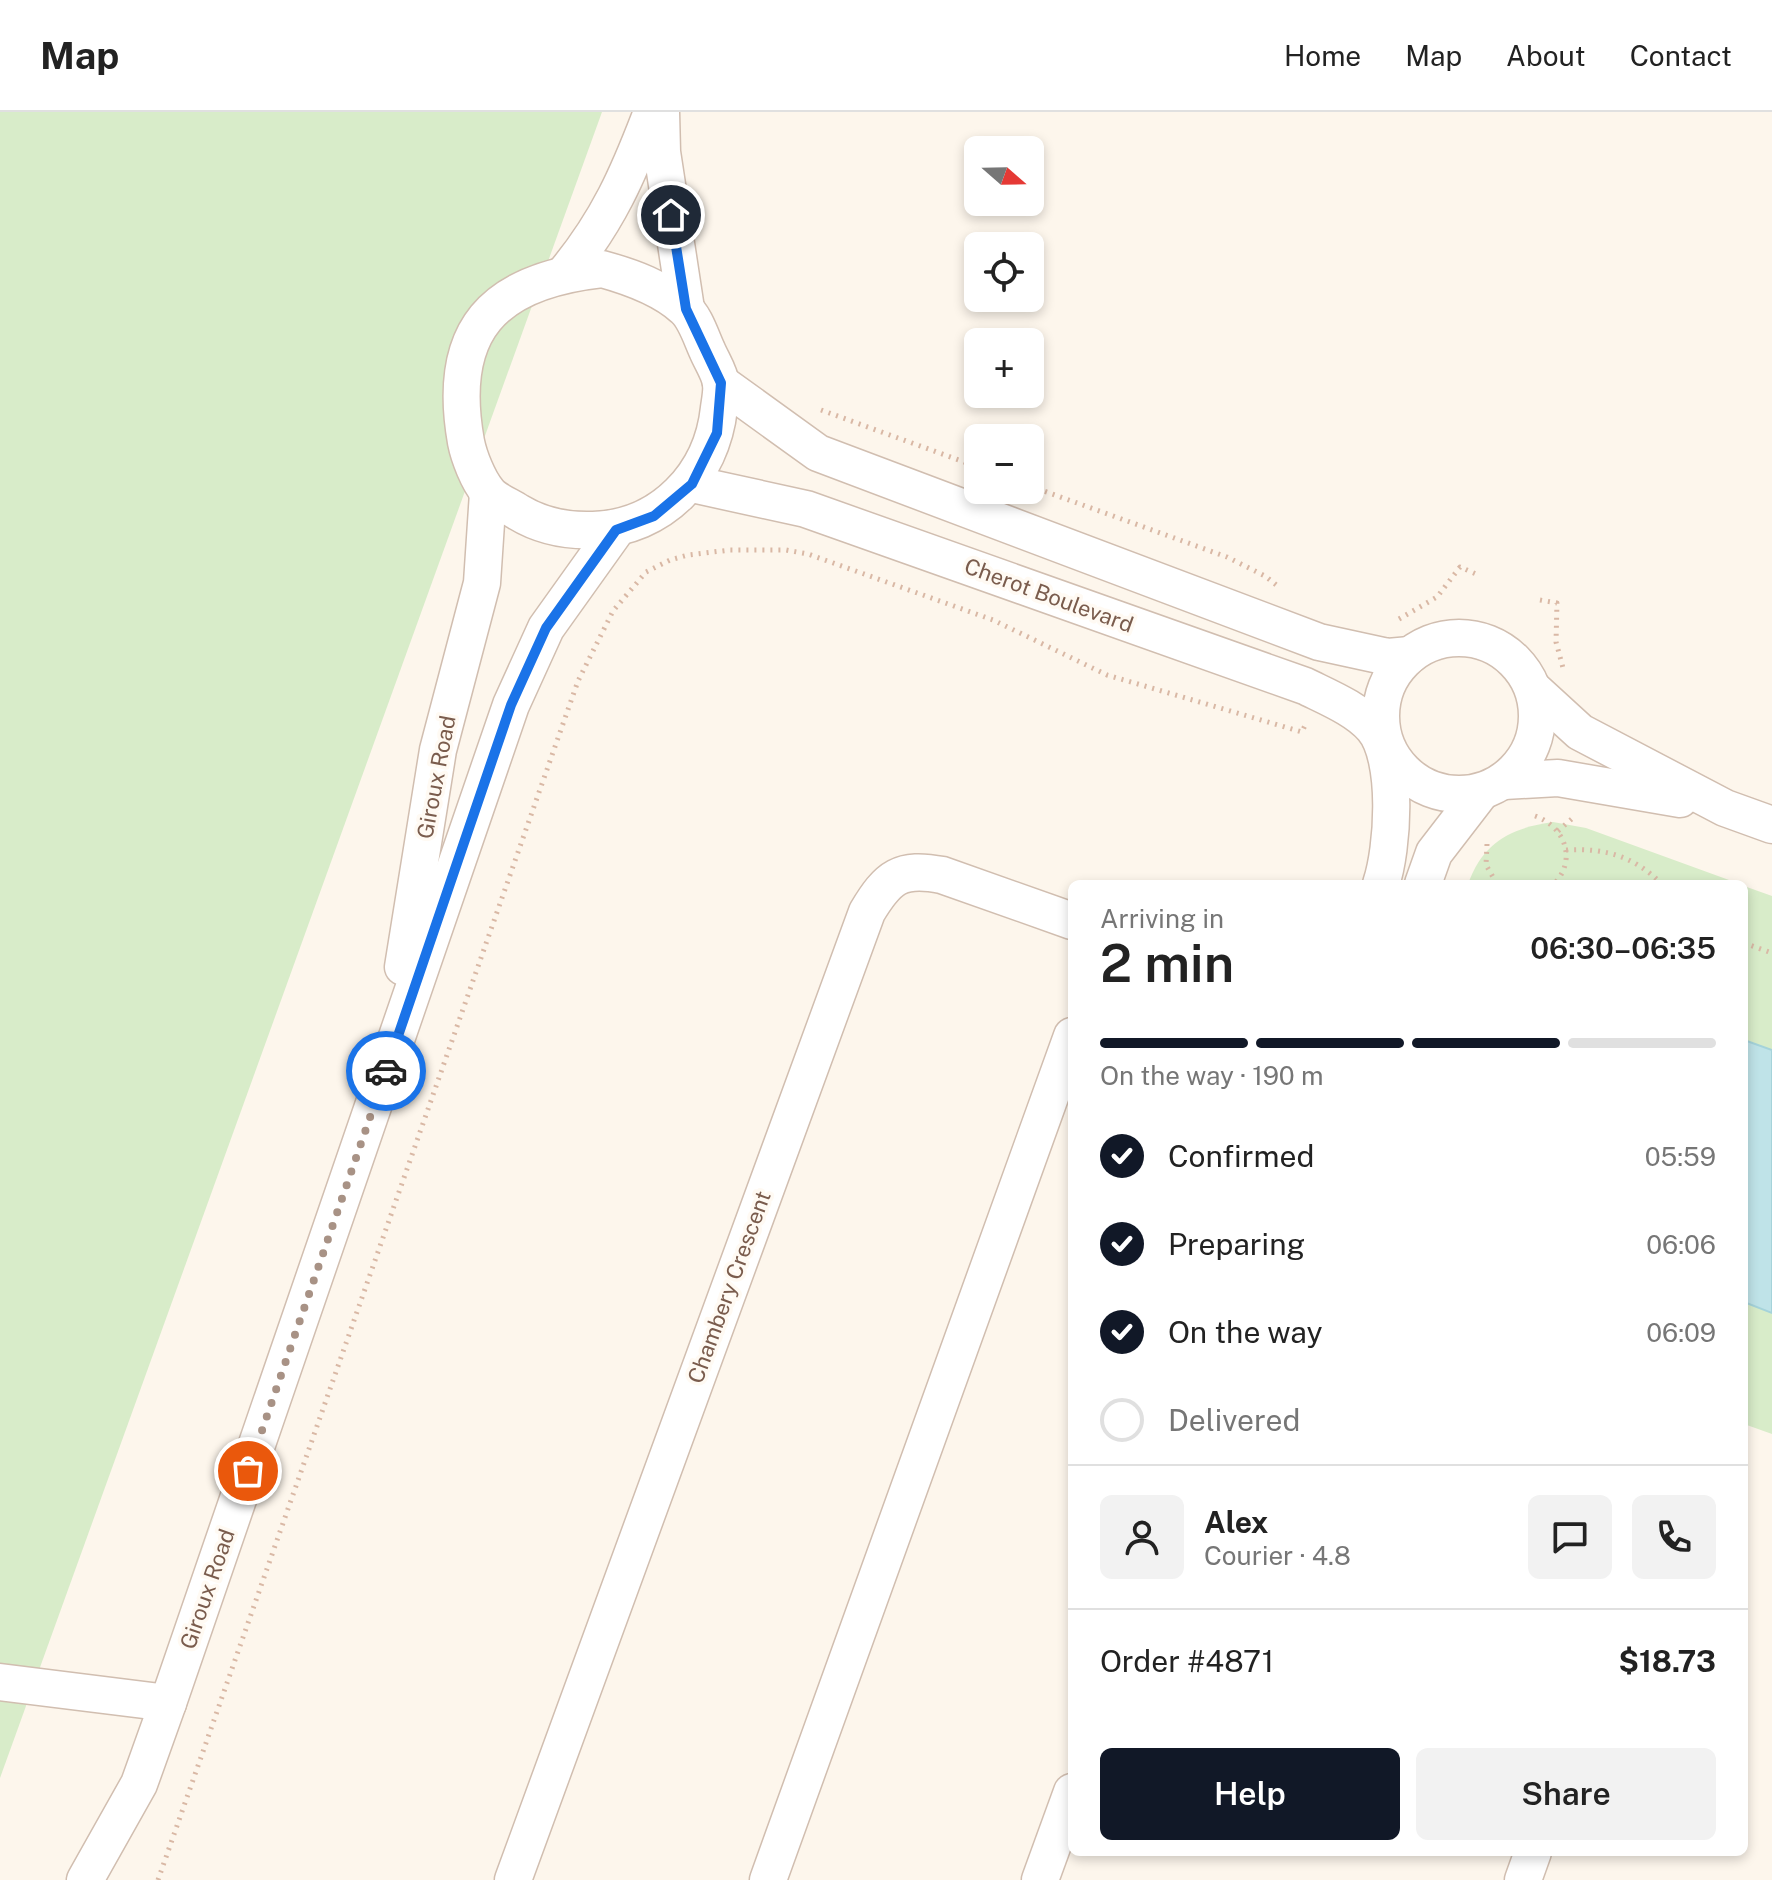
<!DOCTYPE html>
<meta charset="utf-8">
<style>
body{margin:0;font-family:"Public Sans",sans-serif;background:#f2f2f2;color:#222;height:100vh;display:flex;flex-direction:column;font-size:30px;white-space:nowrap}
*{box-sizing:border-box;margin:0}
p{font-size:26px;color:#767676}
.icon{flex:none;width:44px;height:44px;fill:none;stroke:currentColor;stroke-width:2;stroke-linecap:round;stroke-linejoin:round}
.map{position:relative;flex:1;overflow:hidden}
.sheet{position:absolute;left:1068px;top:768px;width:680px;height:976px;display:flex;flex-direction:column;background:#fff;border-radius:12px;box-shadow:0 4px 12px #0003}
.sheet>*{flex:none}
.needle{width:52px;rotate:110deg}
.fabs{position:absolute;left:964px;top:24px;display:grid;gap:16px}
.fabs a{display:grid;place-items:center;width:80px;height:80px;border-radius:12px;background:#fff;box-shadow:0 4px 12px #0003;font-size:40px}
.pin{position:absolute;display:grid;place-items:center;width:68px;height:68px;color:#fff;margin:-34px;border:4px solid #fff;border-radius:50%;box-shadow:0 2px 8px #0007}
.courier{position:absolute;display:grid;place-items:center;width:80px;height:80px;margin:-40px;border:6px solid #1a73e8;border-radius:50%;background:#fff;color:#222;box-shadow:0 2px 10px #0007}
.summary em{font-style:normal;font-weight:600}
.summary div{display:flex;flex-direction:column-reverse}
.summary{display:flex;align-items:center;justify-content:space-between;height:136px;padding:0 32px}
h1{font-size:52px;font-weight:600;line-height:60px}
.bar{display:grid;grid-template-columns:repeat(4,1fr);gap:12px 8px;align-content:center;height:96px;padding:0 32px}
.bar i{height:10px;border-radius:6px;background:#e0e0e0}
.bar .selected{background:#111827}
.bar p{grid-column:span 4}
.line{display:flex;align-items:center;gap:20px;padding:0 32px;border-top:2px solid #e0e0e0}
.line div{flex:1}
.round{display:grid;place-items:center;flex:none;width:84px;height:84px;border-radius:12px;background:#f2f2f2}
ol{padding:0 32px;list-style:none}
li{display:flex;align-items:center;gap:24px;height:88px}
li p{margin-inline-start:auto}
li .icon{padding:8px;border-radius:50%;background:#111827;color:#fff;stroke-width:4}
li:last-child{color:#767676}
li i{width:44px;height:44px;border:4px solid #e0e0e0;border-radius:50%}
.cta{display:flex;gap:16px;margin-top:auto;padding:16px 32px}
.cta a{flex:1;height:92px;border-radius:12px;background:#111827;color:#fff;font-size:32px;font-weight:600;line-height:92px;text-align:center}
.cta a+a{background:#f2f2f2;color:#222}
header{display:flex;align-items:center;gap:48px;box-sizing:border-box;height:112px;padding:0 40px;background:#fff;border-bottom:2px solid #e0e0e0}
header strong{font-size:38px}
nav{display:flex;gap:44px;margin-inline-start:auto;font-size:28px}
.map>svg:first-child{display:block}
</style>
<header>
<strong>Map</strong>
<nav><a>Home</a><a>Map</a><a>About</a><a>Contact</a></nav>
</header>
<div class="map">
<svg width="1772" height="1768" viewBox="0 0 1772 1768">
<rect width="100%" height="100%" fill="#fdf6ec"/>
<g fill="#d8ecc9">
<path d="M0,0H602L0,1666Z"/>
<path d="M1553,710L1586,716L1740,772H1468C1483,730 1511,716 1553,710Z"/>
<path d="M1744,774L1772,784V1322L1744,1312Z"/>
</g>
<path fill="#bfe3e8" stroke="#a5d3da" stroke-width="2" d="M1744,928L1772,938V1201L1744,1190Z"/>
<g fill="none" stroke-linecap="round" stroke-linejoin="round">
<g stroke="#d1beb0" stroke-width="39">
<g id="minor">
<path d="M661,0L662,40L686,197"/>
<path d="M602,157C631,165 662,176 684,196C695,205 701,225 707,238C711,248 720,261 721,272C722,279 720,289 719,296C712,363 662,416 593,418C567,419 541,414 518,400C509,394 494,388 488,380C478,368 469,345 466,330C446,218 493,169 602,157Z"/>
<path d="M565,161C608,109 628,63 652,0"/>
<path d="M721,271L818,341L1319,530L1388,545L1410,543"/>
<path d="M692,372L806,397L1305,574C1327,585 1357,597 1373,616C1399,646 1393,737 1381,772"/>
<circle cx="1459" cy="604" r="78"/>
<path d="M1533,577L1580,620L1725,696L1772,713"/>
<path d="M1504,669L1558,666L1680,687"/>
<path d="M1423,772L1434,741L1481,680"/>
<path d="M403,855L438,638L482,471L488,381"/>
<path d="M0,1570L168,1591"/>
<path d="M85,1768L139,1672L168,1591L511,593L546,516L616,418"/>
<path d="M513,1768L867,800C888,765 900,755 942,763L1072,809"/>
<path d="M768,1768L1072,924"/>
<path d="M1040,1768L1072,1680"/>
<path d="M1523,1768L1533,1740"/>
</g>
</g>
<g stroke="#d9b8a5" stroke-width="5" stroke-dasharray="2 6" stroke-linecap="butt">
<path d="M821,298L978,355"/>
<path d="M1030,374L1227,445L1265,464L1280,476"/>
<path d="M1540,488L1557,491L1556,530L1563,556"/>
<path d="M1399,507L1437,485L1460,455L1476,462"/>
<path d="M1535,704C1564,714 1578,747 1554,772"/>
<path d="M1558,719L1574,705"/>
<path d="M1487,732L1486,753L1497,772"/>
<path d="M1566,738C1606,736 1633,744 1662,772"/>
<path d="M1744,831L1772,841"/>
<path d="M158,1768L578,569L613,499L646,460L670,448L688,443L730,438H786L808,442L993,508L1107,563L1302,620L1306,611"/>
</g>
<use href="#minor" stroke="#fff" stroke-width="36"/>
</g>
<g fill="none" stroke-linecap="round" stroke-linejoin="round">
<path stroke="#a89285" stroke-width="8" stroke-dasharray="0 14.4" d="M248,1359L386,959"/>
<path stroke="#1a73e8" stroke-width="10" d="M386,959L511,593L546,516L616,418L654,404L692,372L717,321L721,271L686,197L671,103"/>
</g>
<g text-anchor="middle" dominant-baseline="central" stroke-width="7" stroke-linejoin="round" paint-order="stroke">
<g font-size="22" fill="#7a5c4d" stroke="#fffaf3">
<text transform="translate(1049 483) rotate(20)">Cherot Boulevard</text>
<text transform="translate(436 665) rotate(-79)">Giroux Road</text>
<text transform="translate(729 1175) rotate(-70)">Chambery Crescent</text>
<text transform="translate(207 1477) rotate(-71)">Giroux Road</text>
</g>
</g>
</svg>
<div class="fabs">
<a><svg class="needle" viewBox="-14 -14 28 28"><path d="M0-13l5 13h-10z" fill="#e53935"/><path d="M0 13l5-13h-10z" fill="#767676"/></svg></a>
<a><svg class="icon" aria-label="locate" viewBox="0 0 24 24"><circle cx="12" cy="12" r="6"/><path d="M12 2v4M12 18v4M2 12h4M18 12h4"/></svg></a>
<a>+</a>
<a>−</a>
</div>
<div class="pin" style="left:248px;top:1359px;background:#ea580c"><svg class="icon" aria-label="bag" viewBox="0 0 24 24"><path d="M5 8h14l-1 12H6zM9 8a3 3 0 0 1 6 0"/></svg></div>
<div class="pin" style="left:671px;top:103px;background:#1f2937"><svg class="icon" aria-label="home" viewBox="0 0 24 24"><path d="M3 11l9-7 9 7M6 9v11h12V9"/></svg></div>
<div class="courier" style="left:386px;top:959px"><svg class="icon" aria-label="car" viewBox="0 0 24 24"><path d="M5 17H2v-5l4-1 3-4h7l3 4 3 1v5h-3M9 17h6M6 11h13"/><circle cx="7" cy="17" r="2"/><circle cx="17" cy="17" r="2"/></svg></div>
<section class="sheet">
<div class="summary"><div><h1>2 min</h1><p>Arriving in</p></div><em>06:30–06:35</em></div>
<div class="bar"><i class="selected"></i><i class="selected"></i><i class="selected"></i><i></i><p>On the way · 190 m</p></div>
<ol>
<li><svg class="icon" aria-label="check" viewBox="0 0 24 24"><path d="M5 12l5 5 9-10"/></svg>Confirmed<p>05:59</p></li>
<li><svg class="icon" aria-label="check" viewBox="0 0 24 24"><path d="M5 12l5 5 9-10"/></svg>Preparing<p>06:06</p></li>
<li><svg class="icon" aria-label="check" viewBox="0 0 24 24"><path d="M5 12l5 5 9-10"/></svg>On the way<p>06:09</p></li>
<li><i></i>Delivered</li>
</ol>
<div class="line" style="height:144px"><a class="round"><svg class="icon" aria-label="person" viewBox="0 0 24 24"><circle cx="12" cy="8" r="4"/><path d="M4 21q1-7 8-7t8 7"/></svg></a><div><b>Alex</b><p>Courier · 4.8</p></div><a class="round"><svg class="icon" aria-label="chat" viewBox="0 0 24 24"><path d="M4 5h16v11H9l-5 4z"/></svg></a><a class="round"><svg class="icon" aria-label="phone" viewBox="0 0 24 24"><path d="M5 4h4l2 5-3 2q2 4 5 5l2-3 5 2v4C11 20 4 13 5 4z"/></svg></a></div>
<div class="line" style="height:104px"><div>Order #4871</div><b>$18.73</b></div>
<div class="cta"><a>Help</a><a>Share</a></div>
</section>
</div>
